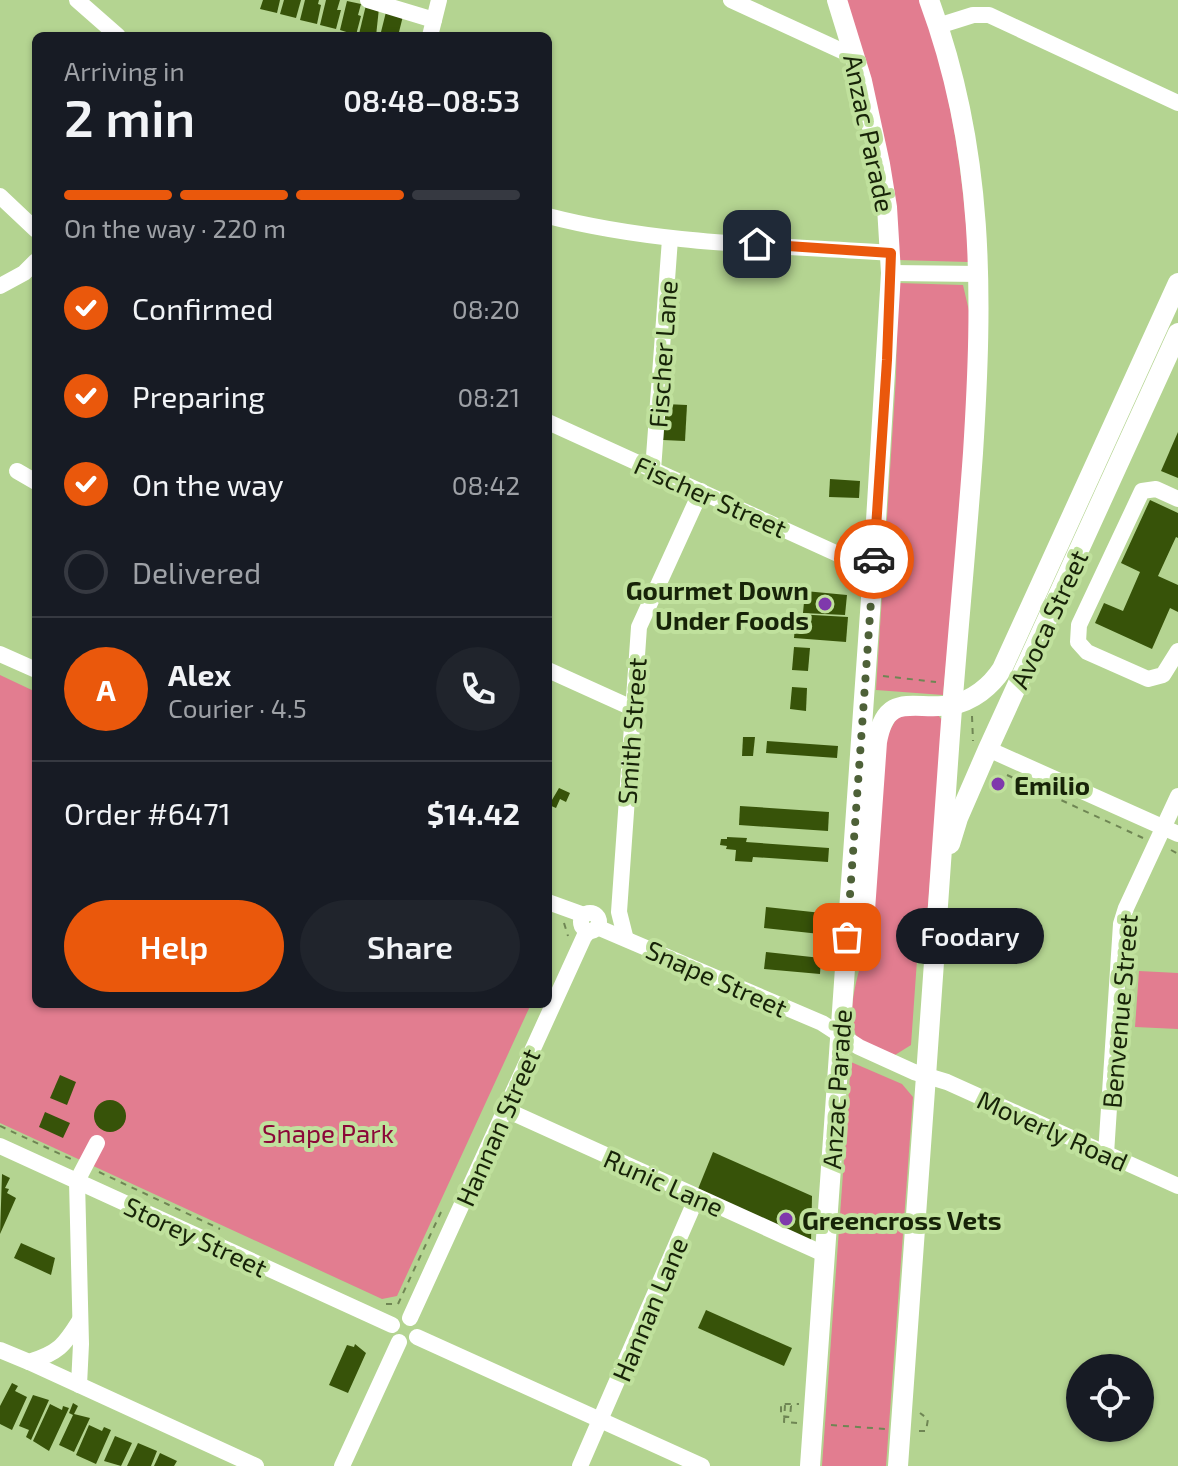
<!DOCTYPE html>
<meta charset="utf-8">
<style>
body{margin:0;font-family:"Exo 2",sans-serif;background:#20242c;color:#f1f3f6;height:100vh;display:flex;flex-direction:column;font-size:30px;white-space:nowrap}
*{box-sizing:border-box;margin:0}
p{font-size:26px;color:#9ea1a6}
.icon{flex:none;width:44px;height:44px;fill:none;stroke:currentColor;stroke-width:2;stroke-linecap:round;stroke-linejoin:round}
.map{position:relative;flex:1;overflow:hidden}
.sheet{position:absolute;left:32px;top:32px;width:520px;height:976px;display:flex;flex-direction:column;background:#171b24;border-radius:12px;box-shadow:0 2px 6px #0004}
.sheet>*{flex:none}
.buttons{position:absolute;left:1066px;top:1354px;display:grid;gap:16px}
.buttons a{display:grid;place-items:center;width:88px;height:88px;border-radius:50%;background:#171b24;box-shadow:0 2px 6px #0004;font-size:40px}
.pin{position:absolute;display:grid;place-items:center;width:68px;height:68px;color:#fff;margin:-34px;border-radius:16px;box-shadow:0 4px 12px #0006}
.courier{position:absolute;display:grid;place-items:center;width:80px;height:80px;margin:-40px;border:6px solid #ea580c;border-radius:50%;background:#fff;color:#222;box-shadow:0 2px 10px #0007}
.bubble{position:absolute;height:56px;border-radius:28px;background:#171b24;box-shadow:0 2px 6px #0004;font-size:26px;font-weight:600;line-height:56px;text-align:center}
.head em{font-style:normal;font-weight:600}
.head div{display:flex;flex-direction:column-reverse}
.head{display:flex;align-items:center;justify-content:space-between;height:136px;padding:0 32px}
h1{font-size:52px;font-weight:600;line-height:60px}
.bar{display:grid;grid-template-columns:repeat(4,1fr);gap:12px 8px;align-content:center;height:96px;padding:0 32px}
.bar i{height:10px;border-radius:6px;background:#363941}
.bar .current{background:#ea580c}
.bar p{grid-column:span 4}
.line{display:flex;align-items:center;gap:20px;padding:0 32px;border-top:2px solid #363941}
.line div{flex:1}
.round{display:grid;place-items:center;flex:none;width:84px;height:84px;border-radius:42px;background:#20242c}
ol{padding:0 32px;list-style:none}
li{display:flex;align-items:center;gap:24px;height:88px}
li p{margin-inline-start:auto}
li .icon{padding:8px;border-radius:50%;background:#ea580c;color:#fff;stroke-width:4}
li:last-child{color:#9ea1a6}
li i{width:44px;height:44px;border:4px solid #363941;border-radius:50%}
.primary-button{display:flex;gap:16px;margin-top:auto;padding:16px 32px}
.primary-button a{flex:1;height:92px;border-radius:48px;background:#ea580c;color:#fff;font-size:32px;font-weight:600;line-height:92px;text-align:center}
.primary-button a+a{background:#20242c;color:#f1f3f6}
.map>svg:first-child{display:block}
</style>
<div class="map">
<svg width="1178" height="1466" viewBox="0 0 1178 1466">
<rect width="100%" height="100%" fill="#b4d491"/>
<g fill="#e27d90">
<path d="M842,0H920C951,85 963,172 969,262L898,260Z"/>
<path d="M898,283L963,285L972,324L961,515L943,695L876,690L896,377Z"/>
<path d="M0,675L36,692V1004H531L397,1296L382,1299L0,1123Z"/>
<path d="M909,712L937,714L943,721L928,906L919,932L911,1045L895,1055C884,1051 868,1047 860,1040C842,1025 859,967 866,949L883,744L897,717Z"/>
<path d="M1139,971L1178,973V1029L1135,1027Z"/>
<path d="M851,1062L902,1084L913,1097L886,1466H822Z"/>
</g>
<g fill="#375309">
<path d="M263,0H280L277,13L260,9Z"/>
<path d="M284,0H301L296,18L280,14Z"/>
<path d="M305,0H319L318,4L321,5L317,24L300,20Z"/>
<path d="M326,0H340L337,10H341L336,29L320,25Z"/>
<path d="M347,1L361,4L358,15L361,16L356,35L340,30Z"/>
<path d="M366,5L379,8L376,36L359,34Z"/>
<path d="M386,12L403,16L398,36H380Z"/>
<path d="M665,404L687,405L685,441L663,440Z"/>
<path d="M1178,432V478L1161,471Z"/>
<path d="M830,479L860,481L859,498L829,497Z"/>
<path d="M1150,500L1178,513V538L1176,537L1158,576L1178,585V612L1170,608L1152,649L1095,623L1104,603L1123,611L1140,572L1121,563Z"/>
<path d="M805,591L847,595L845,615L803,613Z"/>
<path d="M796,614L848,617L846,642L794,638Z"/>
<path d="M794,647L810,648L808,671L792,670Z"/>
<path d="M792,687L807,688L806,711L790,709Z"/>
<path d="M743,737H755L753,756H742Z"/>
<path d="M767,741L838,746L837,758L766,753Z"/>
<path d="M559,788L570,793L566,802L560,799L556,808L549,805Z"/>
<path d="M740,806L829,812L828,831L739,825Z"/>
<path d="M727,837L747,838L746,842L829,848L828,862L753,857L752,862L735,861L736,850L726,849L727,846L720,845L721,839H727Z"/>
<path d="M766,907L822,913L820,934L764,928Z"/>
<path d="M766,952L821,958L820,974L764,969Z"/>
<path d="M60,1075L76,1082L67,1105L50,1098Z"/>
<circle cx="110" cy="1116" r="16"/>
<path d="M45,1112L70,1123L63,1138L39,1127Z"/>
<path d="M713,1152L812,1196L811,1242L698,1189Z"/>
<path d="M2,1174L10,1178L5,1188L9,1189L7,1193L16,1198L0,1234Z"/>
<path d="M21,1243L55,1258L51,1275L14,1258Z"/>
<path d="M706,1310L792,1348L784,1366L698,1328Z"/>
<path d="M355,1344L366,1353L348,1393L329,1385L347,1345L354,1347Z"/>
<path d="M12,1383L18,1386L15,1391L27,1397L12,1430L0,1424V1406Z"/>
<path d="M33,1395L49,1400L31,1440L26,1437L29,1430L19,1426Z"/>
<path d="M73,1403L78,1406L74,1414L90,1418L74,1452L59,1445L73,1415L69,1413Z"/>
<path d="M50,1404L62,1410L63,1406L69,1408L49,1451L33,1441Z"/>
<path d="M89,1425L102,1431L104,1427L111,1430L96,1464L76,1455Z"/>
<path d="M115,1436L132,1443L121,1466L104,1461Z"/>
<path d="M138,1443L157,1451L151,1466H127Z"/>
<path d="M160,1453L177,1461L174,1466H154Z"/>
</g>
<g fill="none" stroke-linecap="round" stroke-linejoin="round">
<g stroke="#6f8654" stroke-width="2" stroke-dasharray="6 6" stroke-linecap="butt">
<path d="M883,676L936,682"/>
<path d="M972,716L973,741"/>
<path d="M1007,775L1143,838"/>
<path d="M1171,850L1178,854"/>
<path d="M564,923L568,936"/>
<path d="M0,1126L71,1159"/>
<path d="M99,1172L220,1229"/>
<path d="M386,1304H398L441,1212"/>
<path d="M797,1423L784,1422L785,1405L791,1406L790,1417L781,1416V1404H799"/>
<path d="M831,1425L885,1429"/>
<path d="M919,1431H926L928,1419L920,1413"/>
</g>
<g stroke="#fff" stroke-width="16">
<path d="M77,0L118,36"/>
<path d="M368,0L434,20"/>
<path d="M731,0L855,57"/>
<path d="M938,26L973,15H989L1178,103"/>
<path d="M430,36L439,0"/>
<path d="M0,196L36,230"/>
<path d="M548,216C660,245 776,245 891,253"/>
<path d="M891,273L980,274"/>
<path d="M0,286L24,273L36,261"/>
<path d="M548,422L873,570"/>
<path d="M653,470L670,239"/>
<path d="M17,471L36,482"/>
<path d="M1178,499L1156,489L1142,491L1079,625L1078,642L1087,652L1148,679L1163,675L1178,651"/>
<path d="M0,654L36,670"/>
<path d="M548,670L632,708"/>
<path d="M988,749L1178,834"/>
<path d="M548,902L584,915"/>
<circle cx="590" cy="922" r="9"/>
<path d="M597,927L822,1023L859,1047L914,1072L947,1082L1178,1186"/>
<path d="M625,936L619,912L639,627L701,491"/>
<path d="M504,1109L824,1254"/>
<path d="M0,1146L392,1325"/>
<path d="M1106,1154L1121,924L1126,908L1178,796"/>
<path d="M410,1318L584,937L589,931"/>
<path d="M417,1337L702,1466"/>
<path d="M0,1350L29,1362C58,1353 64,1346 80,1320"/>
<path d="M29,1362L256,1466"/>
<path d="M79,1385L81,1344L77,1181L97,1143"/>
<path d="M342,1466L399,1342"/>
<path d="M580,1466L697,1197"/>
</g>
<g stroke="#fff" stroke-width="20">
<path d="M950,844L958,818L988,749L1178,333"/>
<path d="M847,963L860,946L864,924L877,742C886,690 914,711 951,705C973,701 991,686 1002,669L1178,283"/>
<path d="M810,1466L873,570L891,273L887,207L880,164L862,81L837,0"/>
<path d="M898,1466C917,1227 931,988 949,749C956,650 966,552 973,453C983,295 985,151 929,0"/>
</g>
</g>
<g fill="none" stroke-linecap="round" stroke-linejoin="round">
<path stroke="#4e6138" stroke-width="8" stroke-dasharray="0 14.4" d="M847,937L874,559"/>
<path stroke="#ea580c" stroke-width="10" d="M757,244L891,253L887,360L874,559"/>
</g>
<g fill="#7f39ac" stroke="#c0e19d" stroke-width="3">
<circle cx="825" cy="604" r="8"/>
<circle cx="998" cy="784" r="8"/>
<circle cx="786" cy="1219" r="8"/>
</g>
<g text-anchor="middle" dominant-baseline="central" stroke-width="8" stroke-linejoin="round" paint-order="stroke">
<g font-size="26" fill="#172308" stroke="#c0e19d">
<text transform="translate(870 133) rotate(78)">Anzac Parade</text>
<text transform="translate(662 354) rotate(-86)">Fischer Lane</text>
<text transform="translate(711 496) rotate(24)">Fischer Street</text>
<text transform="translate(1048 619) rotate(-65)">Avoca Street</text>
<text transform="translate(631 731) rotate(-86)">Smith Street</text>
<text transform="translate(717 978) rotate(24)">Snape Street</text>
<text transform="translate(1119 1011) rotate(-85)">Benvenue Street</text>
<text transform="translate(836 1089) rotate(-86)">Anzac Parade</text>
<text transform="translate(497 1127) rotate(-66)">Hannan Street</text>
<text transform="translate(1053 1130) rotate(24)">Moverly Road</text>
<text transform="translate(664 1182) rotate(24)">Runic Lane</text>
<text transform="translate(196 1236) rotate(25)">Storey Street</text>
<text transform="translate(649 1309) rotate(-67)">Hannan Lane</text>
</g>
<g font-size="26" font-weight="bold" fill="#172308" stroke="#c0e19d" text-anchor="start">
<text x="809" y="589" text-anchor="end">Gourmet Down<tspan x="809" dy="30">Under Foods</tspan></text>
<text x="1014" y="784">Emilio</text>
<text x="802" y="1219">Greencross Vets</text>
</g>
<g font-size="26" fill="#8b0738" stroke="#c0e19d">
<text x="328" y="1132">Snape Park</text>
</g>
</g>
</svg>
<div class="buttons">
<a><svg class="icon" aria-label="locate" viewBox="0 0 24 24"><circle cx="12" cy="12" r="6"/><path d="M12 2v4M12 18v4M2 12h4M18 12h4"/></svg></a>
</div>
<div class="pin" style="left:847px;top:937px;background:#ea580c"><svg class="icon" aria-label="bag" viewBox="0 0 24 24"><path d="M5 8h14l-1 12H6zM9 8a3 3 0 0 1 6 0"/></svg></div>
<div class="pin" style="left:757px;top:244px;background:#1f2937"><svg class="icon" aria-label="home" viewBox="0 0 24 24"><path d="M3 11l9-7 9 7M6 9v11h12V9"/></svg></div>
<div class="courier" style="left:874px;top:559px"><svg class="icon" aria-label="car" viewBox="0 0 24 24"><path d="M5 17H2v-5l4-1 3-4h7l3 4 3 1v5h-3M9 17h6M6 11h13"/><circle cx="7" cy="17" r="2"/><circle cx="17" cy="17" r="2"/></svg></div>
<div class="bubble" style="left:896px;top:908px;width:148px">Foodary</div>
<section class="sheet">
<div class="head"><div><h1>2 min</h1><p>Arriving in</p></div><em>08:48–08:53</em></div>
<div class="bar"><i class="current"></i><i class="current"></i><i class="current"></i><i></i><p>On the way · 220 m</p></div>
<ol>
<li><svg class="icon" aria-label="check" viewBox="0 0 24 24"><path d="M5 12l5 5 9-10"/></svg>Confirmed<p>08:20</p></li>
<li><svg class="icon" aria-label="check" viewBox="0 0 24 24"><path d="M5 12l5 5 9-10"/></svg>Preparing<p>08:21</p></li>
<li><svg class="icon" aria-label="check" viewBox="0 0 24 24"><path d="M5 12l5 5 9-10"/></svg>On the way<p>08:42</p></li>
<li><i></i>Delivered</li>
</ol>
<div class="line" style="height:144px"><b class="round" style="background:#ea580c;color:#fff">A</b><div><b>Alex</b><p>Courier · 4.5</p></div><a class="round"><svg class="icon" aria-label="phone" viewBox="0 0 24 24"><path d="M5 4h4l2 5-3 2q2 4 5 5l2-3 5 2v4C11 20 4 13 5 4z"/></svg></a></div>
<div class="line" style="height:104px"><div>Order #6471</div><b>$14.42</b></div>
<div class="primary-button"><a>Help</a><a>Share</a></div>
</section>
</div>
